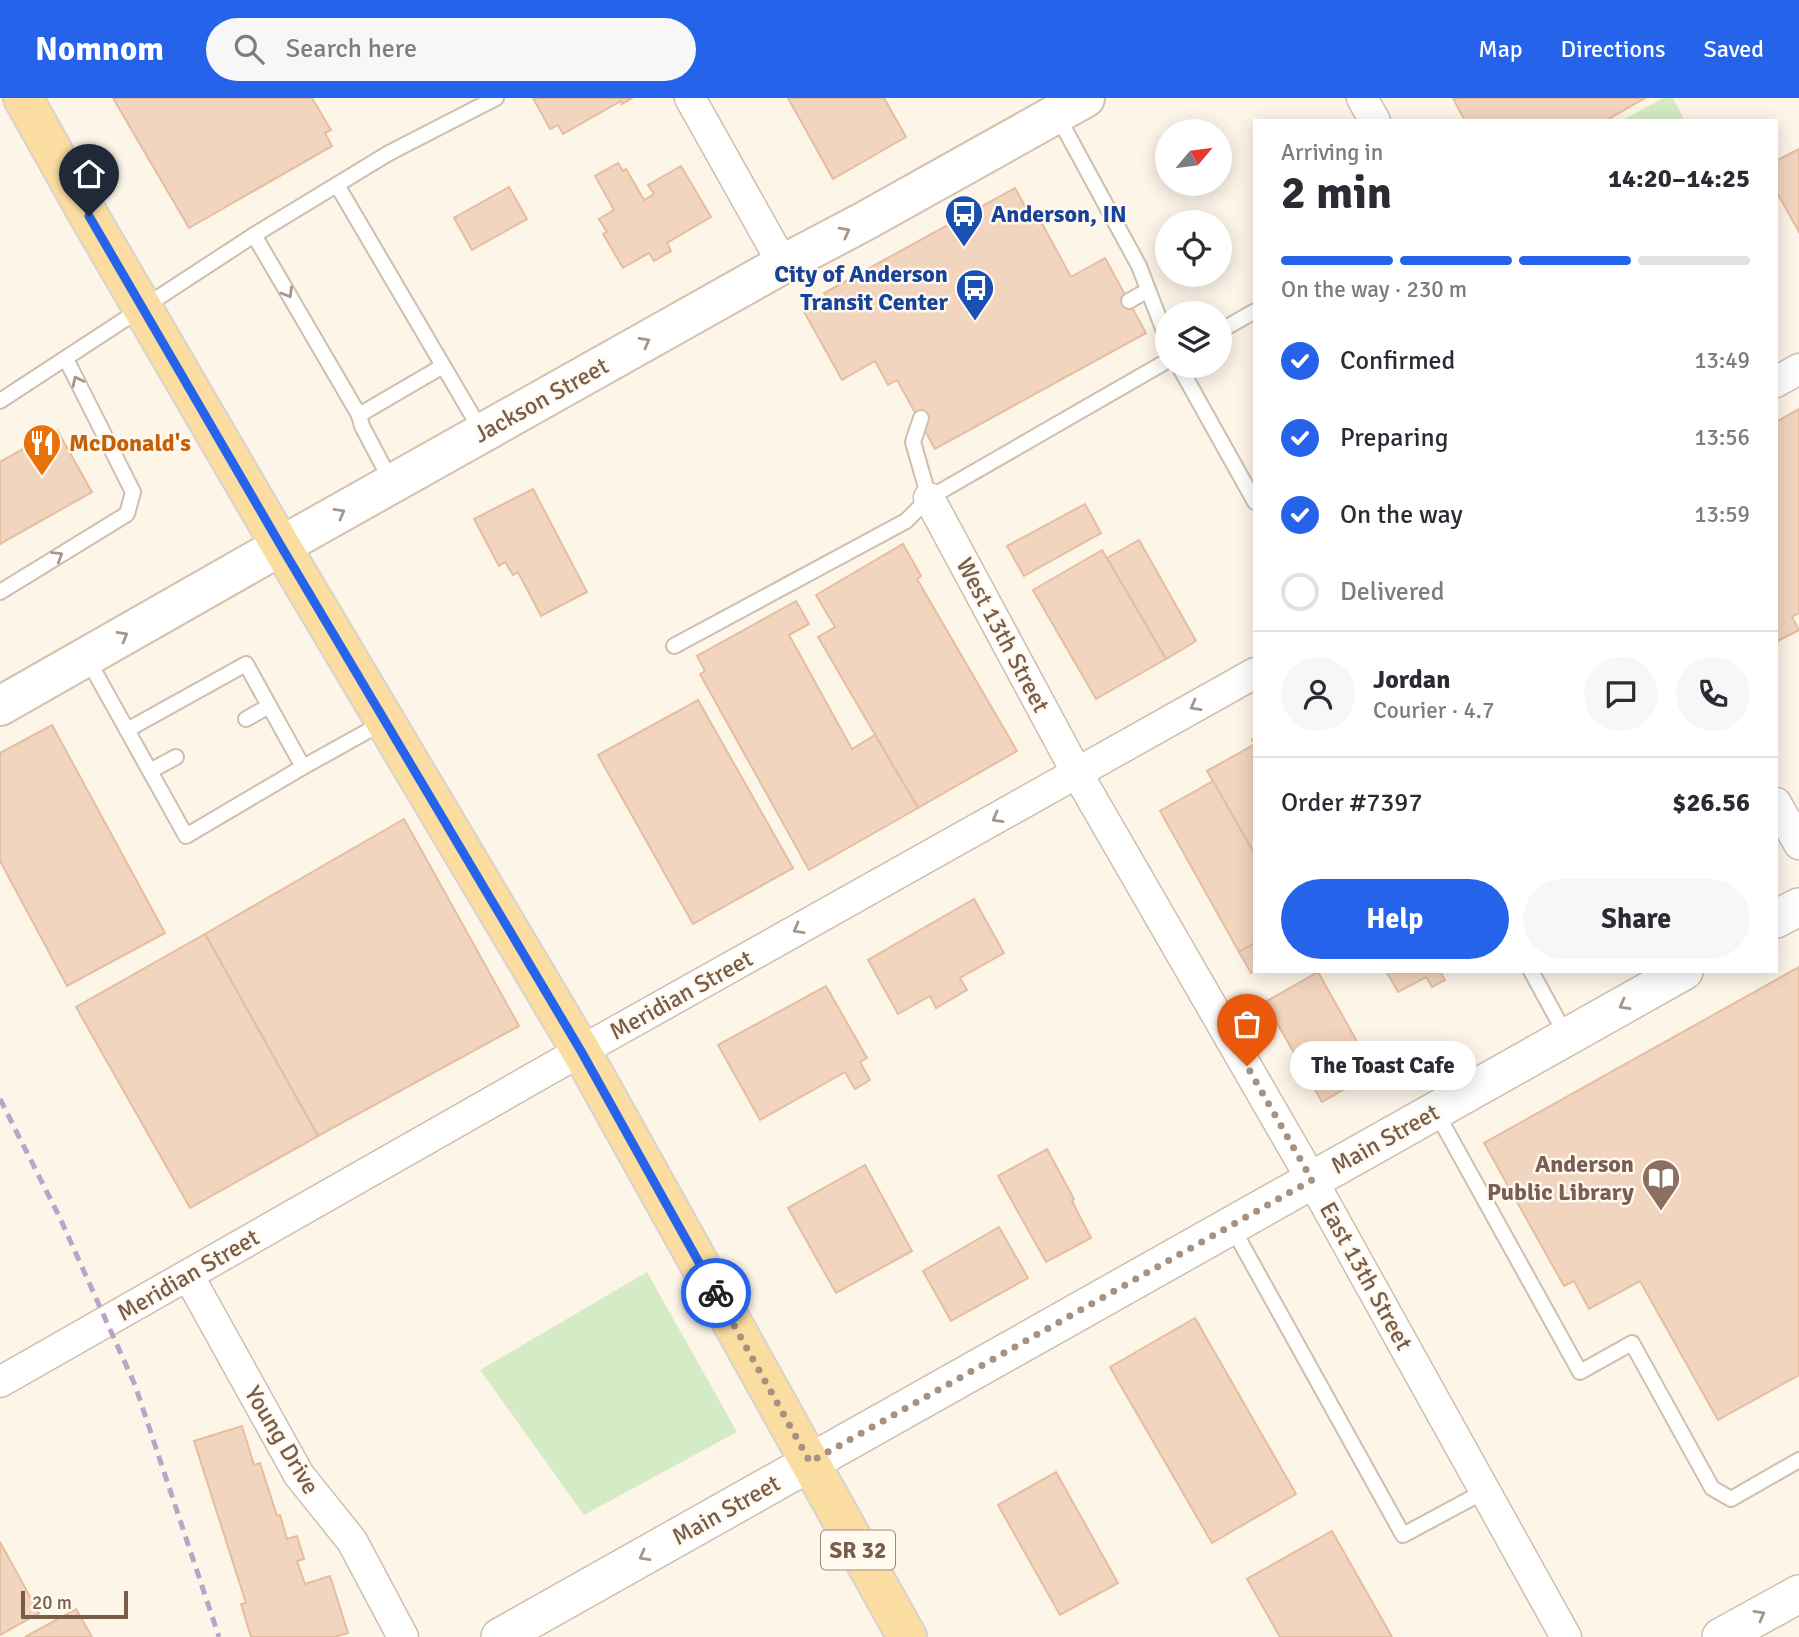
<!DOCTYPE html>
<meta charset="utf-8">
<style>
body{margin:0;font-family:Signika,sans-serif;background:#f7f7f7;color:#2b2b33;height:100vh;display:flex;flex-direction:column;font-size:26px;white-space:nowrap}
*{box-sizing:border-box;margin:0}
p{font-size:23px;color:#7c7c81}
.icon{flex:none;width:38px;height:38px;fill:none;stroke:currentColor;stroke-width:2;stroke-linecap:round;stroke-linejoin:round}
.map{position:relative;flex:1;overflow:hidden}
.side{position:absolute;left:1253px;top:21px;width:525px;height:854px;display:flex;flex-direction:column;background:#fff;border-radius:0px;box-shadow:0 4px 18px #0003}
.side>*{flex:none}
.needle{width:46px;rotate:61deg}
.tools{position:absolute;left:1155px;top:21px;display:grid;gap:14px}
.tools a{display:grid;place-items:center;width:77px;height:77px;border-radius:50%;background:#fff;box-shadow:0 4px 18px #0003;font-size:35px}
.scale{position:absolute;left:21px;bottom:18px;width:107px;box-sizing:border-box;padding-left:7px;border:4px solid #785d4b;border-top:0;font-size:19px;line-height:24px;white-space:nowrap;color:#785d4b;-webkit-text-stroke:5px #fff9ef;paint-order:stroke}
.pin{position:absolute;display:grid;place-items:center;width:60px;height:60px;color:#fff;margin:-72px -30px;border-radius:50% 50% 50% 0;rotate:-45deg;box-shadow:0 0 7px #0007}
.pin .icon{rotate:45deg}
.courier{position:absolute;display:grid;place-items:center;width:70px;height:70px;margin:-35px;border:5px solid #2563eb;border-radius:50%;background:#fff;color:#222;box-shadow:0 2px 9px #0007}
.bubble{position:absolute;height:49px;border-radius:24px;background:#fff;box-shadow:0 4px 18px #0003;font-size:23px;font-weight:800;line-height:49px;text-align:center}
.headline em{font-style:normal;font-weight:800}
.headline div{display:flex;flex-direction:column-reverse}
.headline{display:flex;align-items:center;justify-content:space-between;height:119px;padding:0 28px}
h1{font-size:46px;font-weight:800;line-height:52px}
.bar{display:grid;grid-template-columns:repeat(4,1fr);gap:10px 7px;align-content:center;height:84px;padding:0 28px}
.bar i{height:9px;border-radius:5px;background:#e1e1e2}
.bar .current{background:#2563eb}
.bar p{grid-column:span 4}
.line{display:flex;align-items:center;gap:18px;padding:0 28px;border-top:2px solid #e1e1e2}
.line div{flex:1}
.round{display:grid;place-items:center;flex:none;width:74px;height:74px;border-radius:37px;background:#f7f7f7}
ol{padding:0 28px;list-style:none}
li{display:flex;align-items:center;gap:21px;height:77px}
li p{margin-inline-start:auto}
li .icon{padding:7px;border-radius:50%;background:#2563eb;color:#fff;stroke-width:4}
li:last-child{color:#7c7c81}
li i{width:38px;height:38px;border:4px solid #e1e1e2;border-radius:50%}
.cta{display:flex;gap:14px;margin-top:auto;padding:14px 28px}
.cta a{flex:1;height:80px;border-radius:42px;background:#2563eb;color:#fff;font-size:28px;font-weight:800;line-height:80px;text-align:center}
.cta a+a{background:#f7f7f7;color:#2b2b33}
header{display:flex;align-items:center;gap:42px;box-sizing:border-box;height:98px;padding:0 35px;background:#2563eb;color:#fff}
header strong{font-size:33px}
nav{display:flex;gap:38px;margin-inline-start:auto;font-size:24px}
.search{width:490px;height:63px;background:#f7f7f7;display:flex;align-items:center;gap:18px;box-sizing:border-box;padding:0 24px;border-radius:38px;color:#7c7c81;font-size:26px}
.map>svg:first-child{display:block}
</style>
<header>
<strong>Nomnom</strong>
<div class="search"><svg class="icon" aria-label="search" viewBox="0 0 24 24"><circle cx="10" cy="10" r="6"/><path d="M15 15l6 6"/></svg>Search here</div>
<nav><a>Map</a><a>Directions</a><a>Saved</a></nav>
</header>
<div class="map">
<svg width="1799" height="1539" viewBox="0 0 1799 1539">
<rect width="100%" height="100%" fill="#fdf5e8"/>
<g fill="#d4ebc6">
<path d="M1663,0H1673L1685,23H1621Z"/>
<path d="M647,1174L737,1334L584,1417L480,1272Z"/>
</g>
<g fill="#f2d5bf" stroke="#e5bd9f" stroke-width="2">
<path d="M113,0H312L331,32L325,35L332,48L189,130Z"/>
<path d="M533,0H632L622,6L621,3L563,36L558,27L550,31Z"/>
<path d="M788,0H884L906,39L833,81Z"/>
<path d="M1453,0H1645L1605,23H1465Z"/>
<path d="M1799,51V134L1776,93V63Z"/>
<path d="M618,65L623,73L626,71L644,102L654,96L648,87L681,68L711,119L667,145L671,153L654,163L649,155L623,170L603,136L607,134L599,121L614,112L595,78Z"/>
<path d="M509,89L527,121L472,152L454,120Z"/>
<path d="M1015,90L1033,123L1039,120L1071,179L1105,160L1146,235L935,351L897,282L888,287L875,263L842,282L803,212L827,199L824,195Z"/>
<path d="M1799,311V515L1792,519L1799,532L1776,544V324Z"/>
<path d="M57,332L92,394L0,446V364Z"/>
<path d="M533,391L587,494L541,518L518,474L513,477L505,464L499,468L474,421Z"/>
<path d="M1085,406L1101,435L1024,478L1007,448Z"/>
<path d="M1139,442L1196,543L1166,561L1107,460Z"/>
<path d="M903,446L921,478L917,481L1017,653L918,710L818,539L835,529L816,497Z"/>
<path d="M1102,452L1166,561L1096,601L1033,492Z"/>
<path d="M796,503L809,526L789,537L852,651L875,637L918,710L809,772L700,576L705,573L697,558Z"/>
<path d="M698,602L793,770L693,826L598,657Z"/>
<path d="M52,627L165,835L67,888L0,763V655Z"/>
<path d="M1255,640V757L1207,673L1255,646L1252,642Z"/>
<path d="M1213,683L1255,757V845L1239,854L1160,713Z"/>
<path d="M404,721L519,928L318,1038L205,836Z"/>
<path d="M974,801L1004,855L960,880L967,892L936,910L930,898L898,916L868,862Z"/>
<path d="M205,836L318,1038L190,1110L76,909Z"/>
<path d="M1255,845V873L1251,875L1239,854Z"/>
<path d="M1799,869V1277L1718,1322L1640,1183L1589,1211L1574,1183L1564,1188L1484,1045Z"/>
<path d="M1386,873H1440L1445,882L1432,889L1426,879L1398,894Z"/>
<path d="M1318,874L1374,974L1322,1004L1265,904Z"/>
<path d="M826,888L867,960L860,964L870,982L855,991L845,974L760,1022L718,947Z"/>
<path d="M1047,1051L1074,1101L1072,1103L1091,1140L1046,1164L998,1078Z"/>
<path d="M865,1067L912,1153L836,1195L788,1110Z"/>
<path d="M999,1129L1028,1180L951,1223L923,1173Z"/>
<path d="M1195,1220L1296,1396L1212,1445L1110,1269Z"/>
<path d="M242,1328L254,1367L260,1365L277,1418L280,1417L287,1441L297,1438L304,1461L297,1463L305,1486L330,1478L348,1535L334,1539H251L241,1506L246,1505L194,1343Z"/>
<path d="M1056,1374L1118,1485L1060,1517L998,1407Z"/>
<path d="M1332,1433L1392,1539H1280L1247,1481Z"/>
<path d="M0,1444L39,1515L0,1537Z"/>
<path d="M76,1511L92,1539H25Z"/>
</g>
<g fill="none" stroke-linecap="round" stroke-linejoin="round">
<g stroke="#cfbead" stroke-width="18">
<g id="service">
<path d="M1057,17L1139,168L1167,241"/>
<path d="M337,87L482,334"/>
<path d="M254,137L359,317"/>
<path d="M1129,203L1148,192"/>
<path d="M1220,233L1255,213"/>
<path d="M1179,268L1255,404"/>
<path d="M0,303L254,137L389,55L496,0"/>
<path d="M921,320L913,344L929,400"/>
<path d="M392,385L362,328L359,317L443,268"/>
<path d="M0,494L127,416L133,394L66,261"/>
<path d="M674,548L906,423L929,400L1167,263"/>
<path d="M87,560L186,738L303,669L384,624"/>
<path d="M246,621L269,608"/>
<path d="M127,632L246,566L303,669"/>
<path d="M150,673L176,659"/>
<path d="M1531,873L1567,939"/>
<path d="M1436,1014L1580,1274L1632,1245L1712,1390L1731,1401L1799,1362"/>
<path d="M1232,1129L1403,1437L1485,1393"/>
</g>
</g>
<g stroke="#cfbead" stroke-width="33">
<g id="minor">
<path d="M690,0L783,166"/>
<path d="M1362,0L1375,23"/>
<path d="M1776,284L1799,271"/>
<path d="M929,400L1077,675L1312,1082L1566,1539"/>
<path d="M1776,705L1799,746"/>
<path d="M188,1177L299,1377L352,1443L403,1539"/>
<path d="M0,1284L581,953L1255,575"/>
</g>
</g>
<g stroke="#cfbead" stroke-width="40">
<g id="tertiary">
<path d="M1776,821L1799,809"/>
<path d="M500,1539L1684,873"/>
<path d="M1721,1539L1799,1496"/>
</g>
</g>
<g stroke="#d5c0ad" stroke-width="42">
<path id="secondary" d="M0,608L281,448L783,166L863,124L1085,0"/>
</g>
<g stroke="#d9d2cd" stroke-width="42">
<path id="primary" d="M23,0L89,118L281,448L581,953L907,1539"/>
</g>
<use href="#service" stroke="#fff" stroke-width="14"/>
<use href="#minor" stroke="#fff" stroke-width="30"/>
<use href="#tertiary" stroke="#fff" stroke-width="37"/>
<use href="#secondary" stroke="#fff" stroke-width="38"/>
<use href="#primary" stroke="#fbdda1" stroke-width="38"/>
<path stroke="#b9a5c8" stroke-width="5" stroke-dasharray="10 7" stroke-linecap="butt" d="M0,1001L60,1120L135,1287L219,1539"/>
</g>
<defs><path id="oneway-chevron" d="M-2-3.5L2.5 0L-2 3.5" fill="none" stroke-width="1.6" stroke-linecap="round" stroke-linejoin="round" transform="scale(1.75)"/></defs>
<g stroke="#a7968a">
<use href="#oneway-chevron" transform="translate(845 134) rotate(-28)"/>
<use href="#oneway-chevron" transform="translate(288 195) rotate(60)"/>
<use href="#oneway-chevron" transform="translate(645 244) rotate(-29)"/>
<use href="#oneway-chevron" transform="translate(77 283) rotate(-116)"/>
<use href="#oneway-chevron" transform="translate(340 415) rotate(-29)"/>
<use href="#oneway-chevron" transform="translate(58 458) rotate(-32)"/>
<use href="#oneway-chevron" transform="translate(123 538) rotate(-30)"/>
<use href="#oneway-chevron" transform="translate(1195 608) rotate(151)"/>
<use href="#oneway-chevron" transform="translate(997 720) rotate(151)"/>
<use href="#oneway-chevron" transform="translate(798 831) rotate(151)"/>
<use href="#oneway-chevron" transform="translate(1624 907) rotate(151)"/>
<use href="#oneway-chevron" transform="translate(644 1458) rotate(151)"/>
<use href="#oneway-chevron" transform="translate(1760 1517) rotate(-29)"/>
</g>
<g fill="none" stroke-linecap="round" stroke-linejoin="round">
<path stroke="#a79282" stroke-width="7" stroke-dasharray="0 12.6" d="M716,1195L810,1364L1312,1082L1247,968"/>
<path stroke="#2563eb" stroke-width="9" d="M89,118L281,448L581,953L716,1195"/>
</g>
<defs>
<g id="bus-pin" transform="scale(2.0125)"><path d="M0 17L-7.5 6A9.5 9.5 0 1 1 7.5 6Z" fill="#1a4fb4" stroke="#fff9ef"/><path d="M-5-6H5V4H4V6H2V4H-2V6H-4V4H-5ZM-3.5-4V0h7V-4ZM-3.5 1.2v1.5H-2V1.2ZM2 1.2v1.5H3.5V1.2Z" fill="#fff"/></g>
<g id="restaurant-pin" transform="scale(2.0125)"><path d="M0 17L-7.5 6A9.5 9.5 0 1 1 7.5 6Z" fill="#e8710a" stroke="#fff9ef"/><path d="M-5-6h1v4h1v-4h1v4h1v-4h1v5L-1.5 .5V6h-2V.5L-5-1ZM5-6V6H3V1.5H1.5Q1.5-4 5-6Z" fill="#fff"/></g>
<g id="library-pin" transform="scale(2.0125)"><path d="M0 17L-7.5 6A9.5 9.5 0 1 1 7.5 6Z" fill="#8d6e63" stroke="#fff9ef"/><path d="M-6-4Q-3-5.5-.7-3.5V5Q-3 3-6 4ZM6-4Q3-5.5 .7-3.5V5Q3 3 6 4Z" fill="#fff"/></g>
</defs>
<g fill-rule="evenodd">
<use href="#bus-pin" x="964" y="116"/>
<use href="#bus-pin" x="975" y="190"/>
<use href="#restaurant-pin" x="42" y="345"/>
<use href="#library-pin" x="1661" y="1080"/>
</g>
<g text-anchor="middle" dominant-baseline="central" stroke-width="5" stroke-linejoin="round" paint-order="stroke">
<rect fill="#fff9ef" stroke="#a08c7c" stroke-width="2" x="821" y="1432.5" width="74" height="39" rx="5"/>
<g font-size="23" font-weight="bold" fill="#785d4b">
<text x="858" y="1452">SR 32</text>
</g>
<g font-size="24" font-weight="bold" fill="#164399" stroke="#fff9ef" text-anchor="start">
<text x="991" y="116">Anderson, IN</text>
<text x="948" y="176" text-anchor="end">City of Anderson<tspan x="948" dy="28">Transit Center</tspan></text>
</g>
<g font-size="24" fill="#785d4b" stroke="#fff9ef">
<text transform="translate(541 302) rotate(-29)">Jackson Street</text>
<text transform="translate(1003 537) rotate(62)">West 13th Street</text>
<text transform="translate(681 897) rotate(-29)">Meridian Street</text>
<text transform="translate(1385 1041) rotate(-29)">Main Street</text>
<text transform="translate(188 1177) rotate(-30)">Meridian Street</text>
<text transform="translate(1366 1178) rotate(61)">East 13th Street</text>
<text transform="translate(282 1342) rotate(59)">Young Drive</text>
<text transform="translate(726 1412) rotate(-29)">Main Street</text>
</g>
<g font-size="24" font-weight="bold" fill="#c56008" stroke="#fff9ef" text-anchor="start">
<text x="69" y="345">McDonald's</text>
</g>
<g font-size="24" font-weight="bold" fill="#785e54" stroke="#fff9ef" text-anchor="end">
<text x="1634" y="1066">Anderson<tspan x="1634" dy="28">Public Library</tspan></text>
</g>
</g>
</svg>
<div class="tools">
<a><svg class="needle" viewBox="-14 -14 28 28"><path d="M0-13l5 13h-10z" fill="#e53935"/><path d="M0 13l5-13h-10z" fill="#7c7c81"/></svg></a>
<a><svg class="icon" aria-label="locate" viewBox="0 0 24 24"><circle cx="12" cy="12" r="6"/><path d="M12 2v4M12 18v4M2 12h4M18 12h4"/></svg></a>
<a><svg class="icon" aria-label="layers" viewBox="0 0 24 24"><path d="M12 4l9 5-9 5-9-5zM3 14l9 5 9-5"/></svg></a>
</div>
<div class="scale">20 m</div>
<div class="pin" style="left:1247px;top:968px;background:#ea580c"><svg class="icon" aria-label="bag" viewBox="0 0 24 24"><path d="M5 8h14l-1 12H6zM9 8a3 3 0 0 1 6 0"/></svg></div>
<div class="pin" style="left:89px;top:118px;background:#1f2937"><svg class="icon" aria-label="home" viewBox="0 0 24 24"><path d="M3 11l9-7 9 7M6 9v11h12V9"/></svg></div>
<div class="courier" style="left:716px;top:1195px"><svg class="icon" aria-label="bike" viewBox="0 0 24 24"><circle cx="6" cy="16" r="4"/><circle cx="18" cy="16" r="4"/><path d="M6 16l4-8h5l3 8M10 8l3 8H6M13 5h3"/></svg></div>
<div class="bubble" style="left:1290px;top:943px;width:186px">The Toast Cafe</div>
<section class="side">
<div class="headline"><div><h1>2 min</h1><p>Arriving in</p></div><em>14:20–14:25</em></div>
<div class="bar"><i class="current"></i><i class="current"></i><i class="current"></i><i></i><p>On the way · 230 m</p></div>
<ol>
<li><svg class="icon" aria-label="check" viewBox="0 0 24 24"><path d="M5 12l5 5 9-10"/></svg>Confirmed<p>13:49</p></li>
<li><svg class="icon" aria-label="check" viewBox="0 0 24 24"><path d="M5 12l5 5 9-10"/></svg>Preparing<p>13:56</p></li>
<li><svg class="icon" aria-label="check" viewBox="0 0 24 24"><path d="M5 12l5 5 9-10"/></svg>On the way<p>13:59</p></li>
<li><i></i>Delivered</li>
</ol>
<div class="line" style="height:126px"><a class="round"><svg class="icon" aria-label="person" viewBox="0 0 24 24"><circle cx="12" cy="8" r="4"/><path d="M4 21q1-7 8-7t8 7"/></svg></a><div><b>Jordan</b><p>Courier · 4.7</p></div><a class="round"><svg class="icon" aria-label="chat" viewBox="0 0 24 24"><path d="M4 5h16v11H9l-5 4z"/></svg></a><a class="round"><svg class="icon" aria-label="phone" viewBox="0 0 24 24"><path d="M5 4h4l2 5-3 2q2 4 5 5l2-3 5 2v4C11 20 4 13 5 4z"/></svg></a></div>
<div class="line" style="height:91px"><div>Order #7397</div><b>$26.56</b></div>
<div class="cta"><a>Help</a><a>Share</a></div>
</section>
</div>
